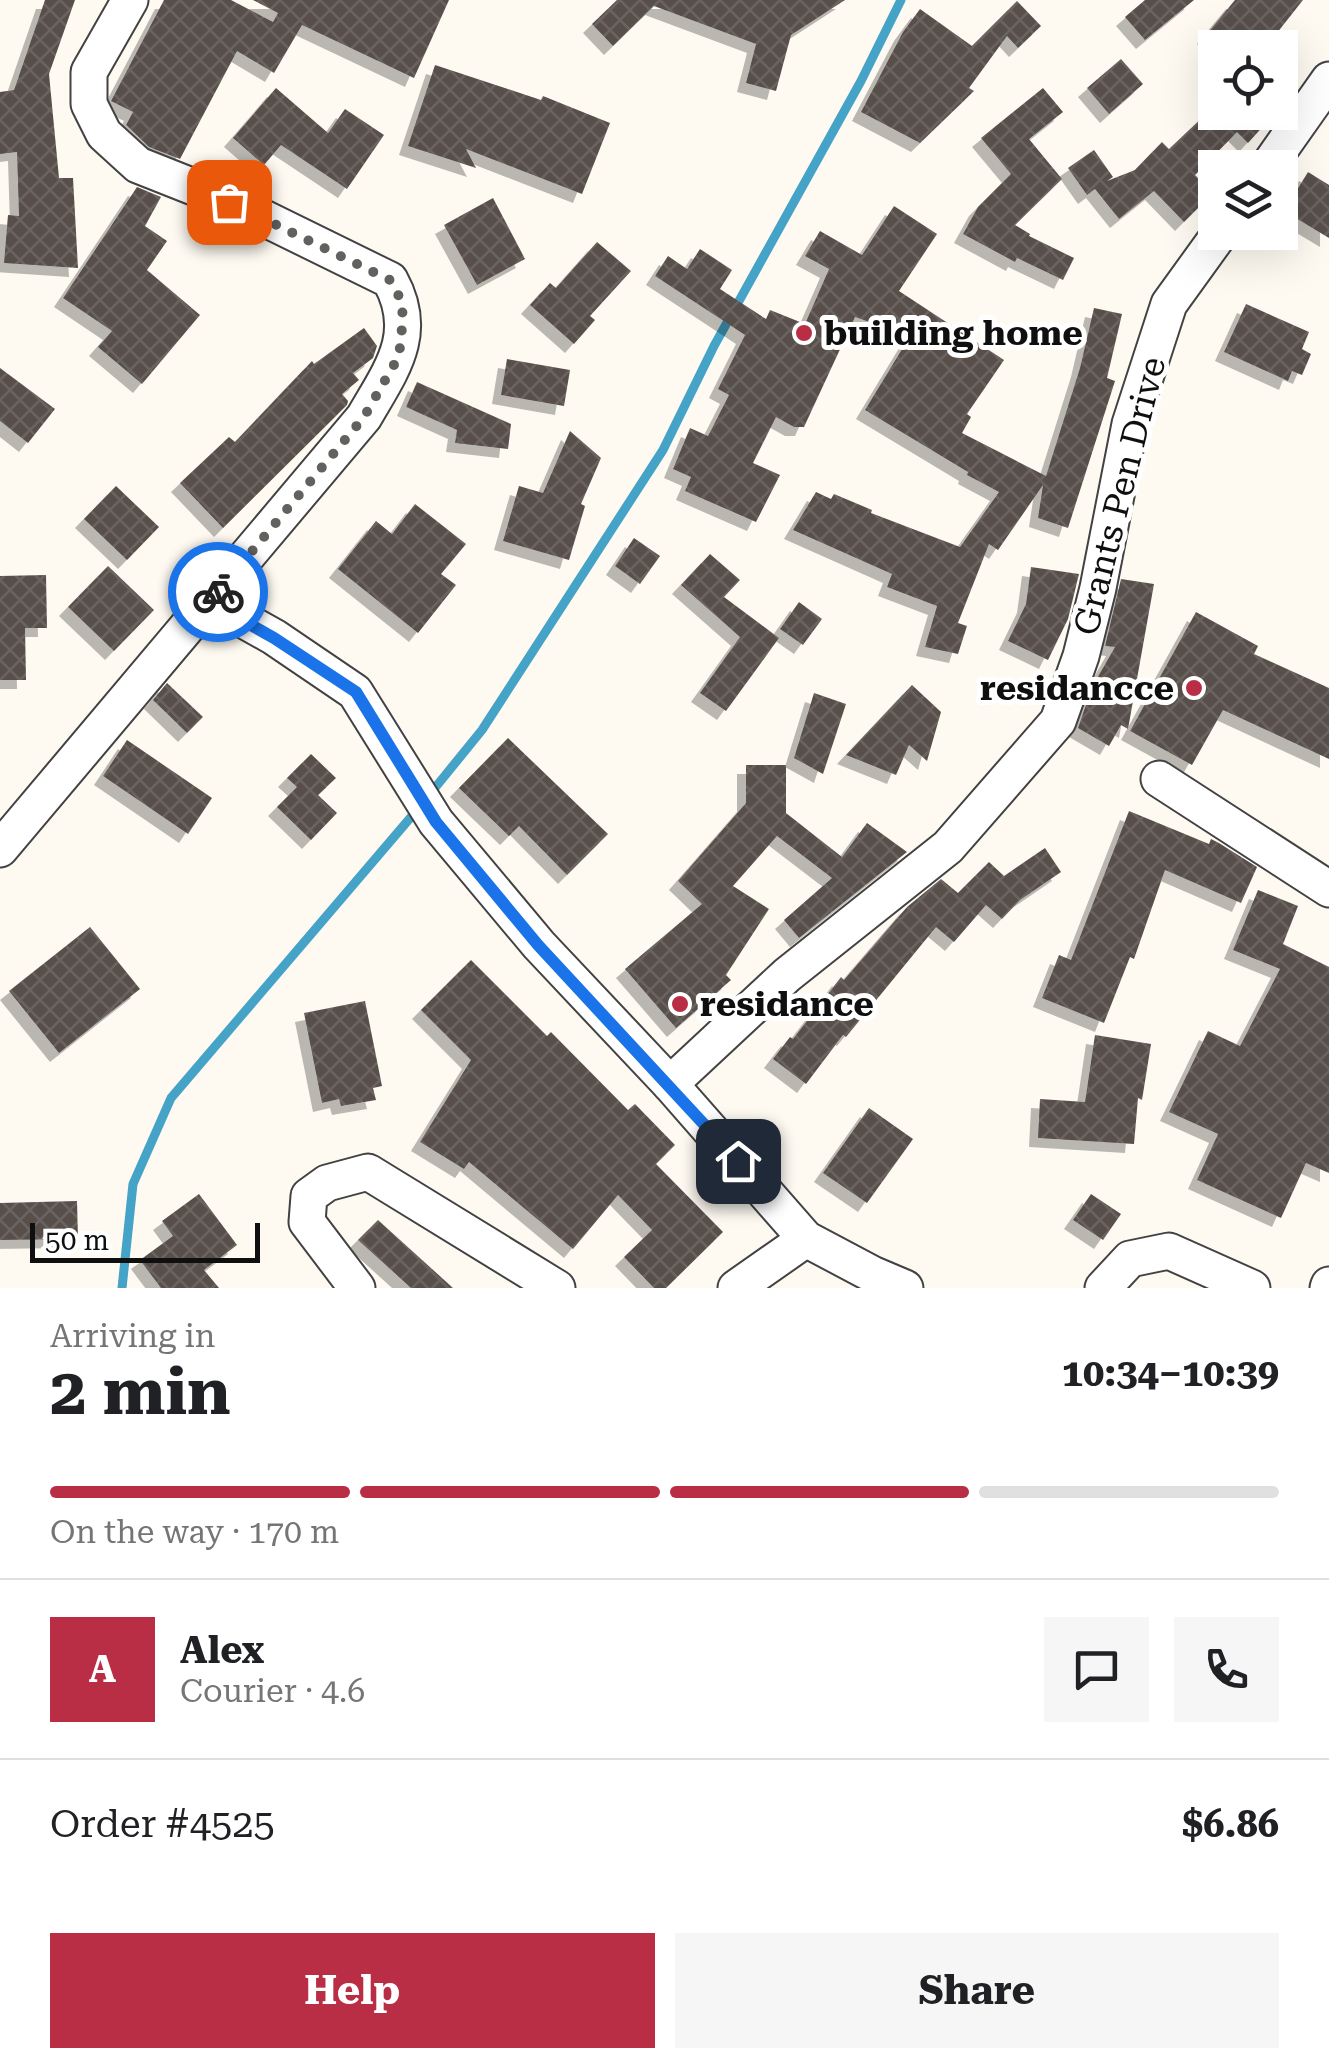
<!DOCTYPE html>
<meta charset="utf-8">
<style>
body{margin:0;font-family:"Roboto Serif",serif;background:#f6f6f6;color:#202124;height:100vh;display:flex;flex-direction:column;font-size:38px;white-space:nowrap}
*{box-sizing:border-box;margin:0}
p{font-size:32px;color:#757577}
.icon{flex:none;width:55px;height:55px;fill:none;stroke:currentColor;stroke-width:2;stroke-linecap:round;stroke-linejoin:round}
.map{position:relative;height:1288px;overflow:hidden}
.sheet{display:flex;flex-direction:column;background:#fff;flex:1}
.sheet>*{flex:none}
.tools{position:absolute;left:1198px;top:30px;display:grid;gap:20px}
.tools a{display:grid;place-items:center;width:100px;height:100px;border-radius:0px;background:#fff;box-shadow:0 10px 40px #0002;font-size:50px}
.scale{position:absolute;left:30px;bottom:25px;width:230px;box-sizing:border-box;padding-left:10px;border:5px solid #0f0f0f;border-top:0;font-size:28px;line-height:35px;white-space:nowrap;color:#0f0f0f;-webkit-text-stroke:8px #fff;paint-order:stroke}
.pin{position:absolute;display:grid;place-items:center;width:85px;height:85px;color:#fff;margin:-42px;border-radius:20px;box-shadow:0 5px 15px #0006}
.courier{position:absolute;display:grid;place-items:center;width:100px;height:100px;margin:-50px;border:8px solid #1a73e8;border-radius:50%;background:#fff;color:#222;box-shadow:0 2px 12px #0007}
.summary em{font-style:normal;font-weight:700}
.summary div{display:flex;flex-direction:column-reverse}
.summary{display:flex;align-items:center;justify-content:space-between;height:170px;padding:0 50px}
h1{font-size:65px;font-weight:700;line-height:75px}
.bar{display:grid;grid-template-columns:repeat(4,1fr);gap:15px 10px;align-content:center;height:120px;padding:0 50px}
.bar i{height:12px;border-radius:8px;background:#e0e0e0}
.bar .active{background:#b92e45}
.bar p{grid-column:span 4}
.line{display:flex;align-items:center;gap:25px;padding:0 50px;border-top:2px solid #e0e0e0}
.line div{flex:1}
.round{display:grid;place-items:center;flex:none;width:105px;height:105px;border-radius:0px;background:#f6f6f6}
.button{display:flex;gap:20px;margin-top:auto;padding:20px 50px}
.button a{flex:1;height:115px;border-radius:0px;background:#b92e45;color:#fff;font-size:40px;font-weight:700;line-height:115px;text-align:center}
.button a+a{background:#f6f6f6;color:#202124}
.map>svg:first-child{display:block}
</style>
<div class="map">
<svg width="1329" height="1288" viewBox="0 0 1329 1288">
<defs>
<pattern id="building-cross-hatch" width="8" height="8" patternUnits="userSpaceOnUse" patternTransform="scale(2.5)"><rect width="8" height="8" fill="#584f4c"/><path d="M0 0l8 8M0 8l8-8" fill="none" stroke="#6b6461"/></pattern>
<filter id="shadow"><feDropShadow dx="-9" dy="9" stdDeviation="0" flood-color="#0004"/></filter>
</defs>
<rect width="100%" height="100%" fill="#fefaf2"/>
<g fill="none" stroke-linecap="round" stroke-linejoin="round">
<g stroke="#44a3c7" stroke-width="9">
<path d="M430,794L482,730L663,450L714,346L861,81L901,0"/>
<path d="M122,1288L133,1184L171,1098L417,810"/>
</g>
</g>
<g fill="url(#building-cross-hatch)" filter="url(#shadow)">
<path d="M45,0H75L49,74L59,178H73L78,268L4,263L8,215L19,216L17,152L0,154V92L14,90Z"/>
<path d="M164,0H231L273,22L278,13L253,0H449L414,78L302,25L274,73L237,51L180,159L149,147L126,125L133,112L111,101Z"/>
<path d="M617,0H845L791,35L776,91L746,83L756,44L654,6L613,46L592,24Z"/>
<path d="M1145,0H1194L1145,40L1125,17Z"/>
<path d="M1235,0H1303L1265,48H1220L1206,35Z"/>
<path d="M1017,1L1041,26L1018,48L1007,36L969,88L974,91L920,143L861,112L903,32L920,9L972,46Z"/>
<path d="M1121,59L1143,84L1109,114L1087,88Z"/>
<path d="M435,65L541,100L543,96L610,123L582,194L466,149L476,168L408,146Z"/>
<path d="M276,88L328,133L345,109L384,135L347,189L281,145L264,165L233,138Z"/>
<path d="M1043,88L1063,112L1029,139L1062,179L1015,225L1030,234L1029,236L1074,258L1063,280L1017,258L1015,262L963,234L978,207L1011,174L981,138Z"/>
<path d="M1208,112H1276L1248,143L1237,132L1195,175L1213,193L1184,222L1154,191L1119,219L1095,189L1087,195L1068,168L1094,150L1113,177L1107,181L1135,170L1162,142L1169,149Z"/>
<path d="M1308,172L1329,185V238L1284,211Z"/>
<path d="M137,187L161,197L145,226L167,241L147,270L200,315L142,384L98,347L112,331L63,298Z"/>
<path d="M493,198L525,259L477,285L444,225Z"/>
<path d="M894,206L937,234L899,291L1004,360L967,414L971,417L962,433L1046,476L1080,368L1094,308L1122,314L1107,378L1115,381L1068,528L1038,518L1043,485L998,550L989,544L958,623L967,626L958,654L925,647L937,606L887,587L892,574L793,530L816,492L831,499L834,494L872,510L871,513L960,547L999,492L967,475L968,472L865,410L910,336L855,317L804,427H794L776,417L753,463L780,475L756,522L685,491L691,477L673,469L690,428L708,436L729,395L718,389L745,335L655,276L668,256L687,269L700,249L732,270L720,289L766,319L770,310L805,324L829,269L805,256L820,231L862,255Z"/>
<path d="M597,242L631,271L590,316L595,320L574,344L530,305L550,283L556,288Z"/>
<path d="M1246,304L1309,332L1302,349L1311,354L1302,375L1292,371L1288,381L1224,352Z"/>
<path d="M364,328L377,346L373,358L353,373L359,380L342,394L348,401L347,405L223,528L180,483L229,437L235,442L312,361L314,364Z"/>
<path d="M507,359L570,370L564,406L501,395Z"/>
<path d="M0,368L55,409L28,443L0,421Z"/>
<path d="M417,382L511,424L508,449L455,443L457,430L406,407Z"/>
<path d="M570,431L601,458L581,504L585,506L569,560L503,541L519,486L543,493Z"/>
<path d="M116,486L159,527L127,560L84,519Z"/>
<path d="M415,504L466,544L441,574L456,585L418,633L338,569L376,521L392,534Z"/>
<path d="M634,538L660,556L640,584L615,566Z"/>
<path d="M710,554L740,580L724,597L779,638L726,711L700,693L740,637L681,585Z"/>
<path d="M108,566L154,610L114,651L68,607Z"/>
<path d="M1031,567L1079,574L1068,619L1048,660L1008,641L1026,604Z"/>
<path d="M46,575L47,628H25L26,680H0V576Z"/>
<path d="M1121,579L1154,584L1128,729L1121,725L1109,746L1078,728L1092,687L1115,647L1105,646Z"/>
<path d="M799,602L822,619L803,645L780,629Z"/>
<path d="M1196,612L1258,646L1254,654L1329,688V759L1223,710L1192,765L1130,731Z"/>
<path d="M167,683L203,717L187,733L153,700Z"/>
<path d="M912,685L941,712L927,761L909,745L896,775L846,755Z"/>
<path d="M814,693L846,704L823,774L794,758Z"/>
<path d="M508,738L608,834L567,875L519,826L509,836L459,788Z"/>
<path d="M127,740L212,798L188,834L103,776Z"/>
<path d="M311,754L336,778L318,795L337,813L311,840L277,807L297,787L287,778Z"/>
<path d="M746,765H786V813L842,857L867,823L907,852L799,938L784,920L832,878L777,836L733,886L769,909L726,975L731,980L676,1028L625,969L702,904L678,881L746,803Z"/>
<path d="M1129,811L1209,844L1211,839L1219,843L1257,867L1241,903L1165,870L1134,959L1130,957L1104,1023L1042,998L1059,955L1071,960Z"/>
<path d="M1045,848L1061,872L1020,900L1002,919L986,905L954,942L936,927L846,1037L843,1035L806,1084L773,1059L790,1037L793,1039L841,977L844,980L907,907L941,879L958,893L989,862L1004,876Z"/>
<path d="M1258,890L1298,906L1283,944L1329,967V1173L1306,1163L1281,1218L1197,1180L1218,1134L1169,1112L1208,1031L1240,1046L1280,969L1233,950Z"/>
<path d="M90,927L140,989L59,1053L9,991Z"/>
<path d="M471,960L547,1036L551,1032L628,1110L635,1104L675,1145L656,1164L723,1232L666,1288H654L624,1257L652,1230L618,1195L573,1249L469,1162L464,1169L420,1142L471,1060L421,1010Z"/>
<path d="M365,1001L382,1086L373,1088L376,1100L341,1106L339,1099L322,1103L304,1013Z"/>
<path d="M1095,1035L1151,1044L1142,1100L1138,1098L1134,1144L1038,1138L1040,1099L1085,1102Z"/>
<path d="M869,1108L913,1139L867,1203L823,1173Z"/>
<path d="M199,1194L237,1245L204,1270L219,1288H161L140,1260L173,1236L162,1221Z"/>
<path d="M1091,1194L1121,1214L1103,1240L1073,1220Z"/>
<path d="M77,1201L78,1239L0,1240V1203Z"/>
<path d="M378,1220L410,1249L453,1288H411L358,1240Z"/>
</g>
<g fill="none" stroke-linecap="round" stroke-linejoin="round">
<g stroke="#424242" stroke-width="39">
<g id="minor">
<path d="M1267,168L1329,80"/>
<path d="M210,601L274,637L355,692L436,822L539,945L670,1084L806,1239L872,1274L905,1288"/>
<path d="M1159,779L1329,889"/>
<path d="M0,849L364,417C391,370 420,334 390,280L229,201L138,165L104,134L89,104V72L130,0"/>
<path d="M670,1084L787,975L948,847L1058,721L1081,656L1098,588L1130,424L1169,304L1221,232"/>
<path d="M357,1288L307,1222L309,1196L327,1183L368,1172L557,1288"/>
<path d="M736,1288L806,1239"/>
<path d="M1103,1288L1130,1259L1169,1251L1252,1288"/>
<path d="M1328,1288L1329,1285"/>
</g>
</g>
<use href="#minor" stroke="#fff" stroke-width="35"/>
</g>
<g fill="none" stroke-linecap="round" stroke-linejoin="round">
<path stroke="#63615e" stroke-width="10" stroke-dasharray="0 18" d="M218,592L364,417L399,356L403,318L401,300L390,280L229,202"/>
<path stroke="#1a73e8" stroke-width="12" d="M218,592L210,602L274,638L356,692L436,822L538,945L738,1161"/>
</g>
<g fill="#b92e45" stroke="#fff" stroke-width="4">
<circle cx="804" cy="333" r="10"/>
<circle cx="1194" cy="688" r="10"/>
<circle cx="680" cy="1004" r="10"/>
</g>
<g text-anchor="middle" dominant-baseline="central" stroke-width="10" stroke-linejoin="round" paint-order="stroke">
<g font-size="35" font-weight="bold" fill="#0f0f0f" stroke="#fff" text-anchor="start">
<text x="824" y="333">building home</text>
<text x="1174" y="688" text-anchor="end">residancce</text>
<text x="700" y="1004">residance</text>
</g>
<g font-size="35" fill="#0f0f0f" stroke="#fff">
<text transform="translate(1120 496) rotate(-76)">Grants Pen Drive</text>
</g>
</g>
</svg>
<div class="tools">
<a><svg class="icon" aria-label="locate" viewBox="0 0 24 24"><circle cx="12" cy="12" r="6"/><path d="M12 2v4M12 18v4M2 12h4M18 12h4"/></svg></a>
<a><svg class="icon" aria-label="layers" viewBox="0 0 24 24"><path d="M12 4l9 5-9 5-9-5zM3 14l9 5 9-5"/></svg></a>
</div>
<div class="scale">50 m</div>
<div class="pin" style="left:229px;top:202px;background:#ea580c"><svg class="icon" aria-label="bag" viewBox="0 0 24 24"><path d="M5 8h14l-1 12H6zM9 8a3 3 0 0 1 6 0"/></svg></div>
<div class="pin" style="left:738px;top:1161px;background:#1f2937"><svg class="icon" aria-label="home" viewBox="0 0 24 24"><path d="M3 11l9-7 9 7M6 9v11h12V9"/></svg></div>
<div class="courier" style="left:218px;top:592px"><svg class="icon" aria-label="bike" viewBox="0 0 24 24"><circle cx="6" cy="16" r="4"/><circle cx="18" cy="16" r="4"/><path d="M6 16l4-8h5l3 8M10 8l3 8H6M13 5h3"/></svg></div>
</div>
<section class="sheet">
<div class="summary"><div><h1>2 min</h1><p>Arriving in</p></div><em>10:34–10:39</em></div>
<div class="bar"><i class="active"></i><i class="active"></i><i class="active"></i><i></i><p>On the way · 170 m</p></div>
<div class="line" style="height:180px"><b class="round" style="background:#b92e45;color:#fff">A</b><div><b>Alex</b><p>Courier · 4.6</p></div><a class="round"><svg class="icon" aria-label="chat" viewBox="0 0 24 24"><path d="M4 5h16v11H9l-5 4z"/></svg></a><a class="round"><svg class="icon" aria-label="phone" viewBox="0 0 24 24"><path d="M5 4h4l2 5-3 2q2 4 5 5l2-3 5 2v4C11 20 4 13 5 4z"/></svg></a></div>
<div class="line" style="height:130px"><div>Order #4525</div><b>$6.86</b></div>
<div class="button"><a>Help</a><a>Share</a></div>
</section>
